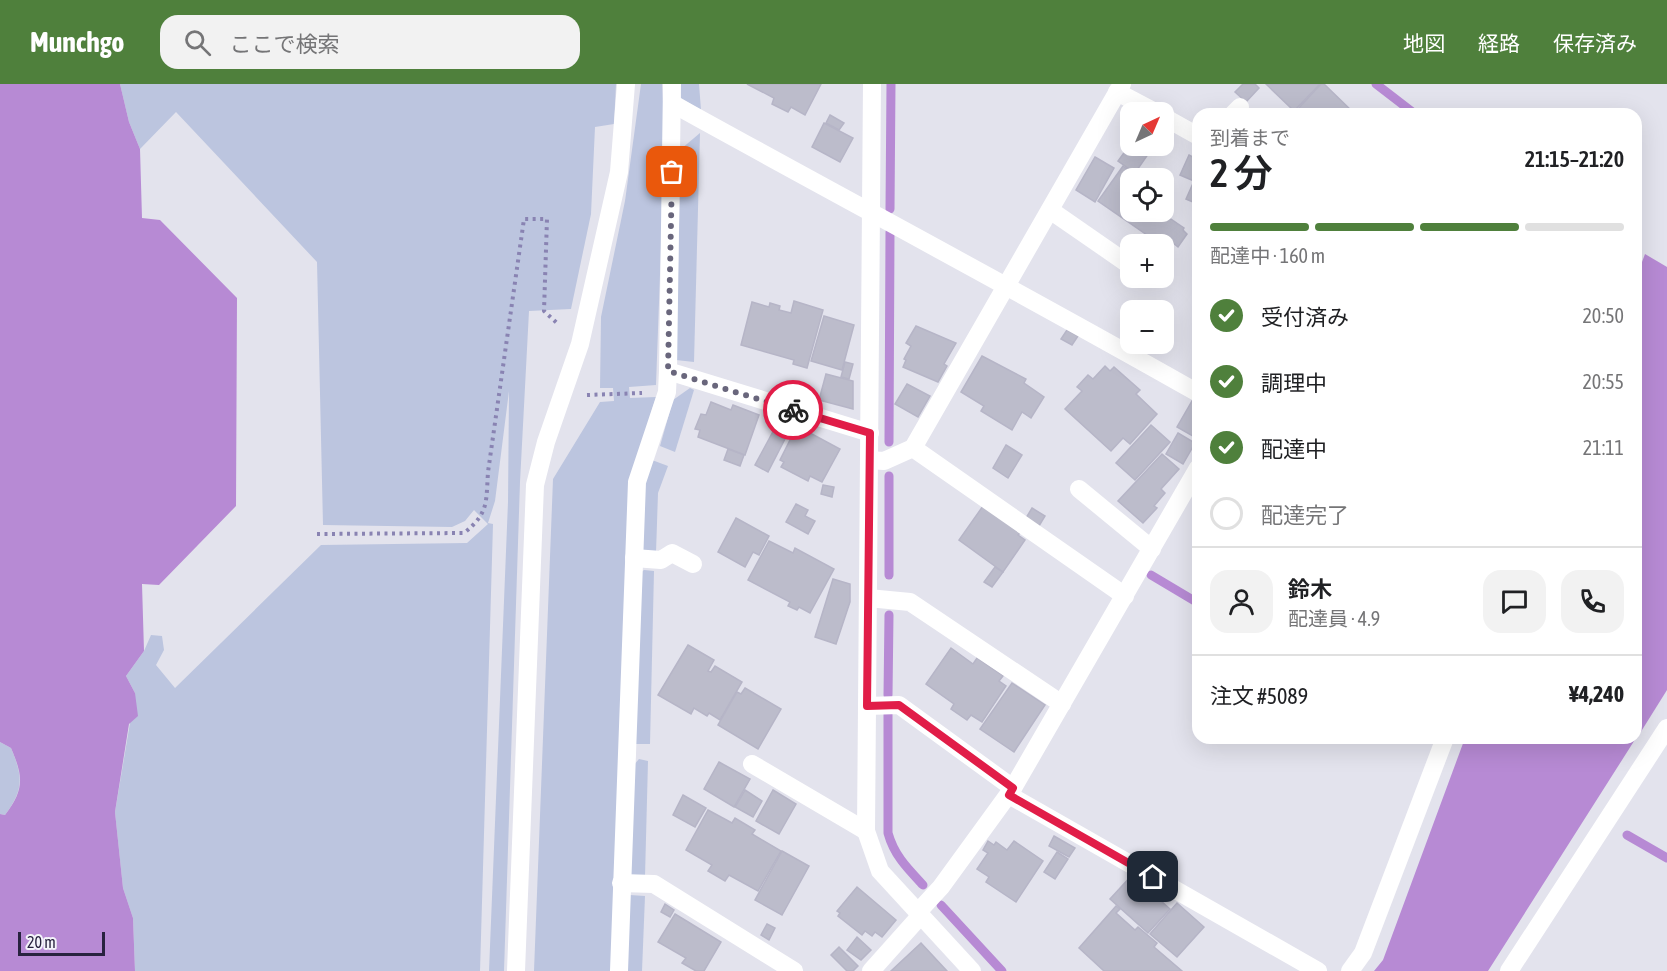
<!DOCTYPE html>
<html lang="ja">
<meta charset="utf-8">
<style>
body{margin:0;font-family:"Asap Condensed","Noto Sans JP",sans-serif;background:#f2f2f2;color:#202124;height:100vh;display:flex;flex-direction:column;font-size:22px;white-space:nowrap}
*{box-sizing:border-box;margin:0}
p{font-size:20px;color:#757577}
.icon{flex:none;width:33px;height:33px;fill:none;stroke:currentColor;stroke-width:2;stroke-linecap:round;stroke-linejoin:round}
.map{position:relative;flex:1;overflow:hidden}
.panel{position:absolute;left:1192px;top:24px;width:450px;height:636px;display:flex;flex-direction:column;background:#fff;border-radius:18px;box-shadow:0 6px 24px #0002}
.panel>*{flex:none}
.needle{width:39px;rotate:44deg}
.controls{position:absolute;left:1120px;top:18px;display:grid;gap:12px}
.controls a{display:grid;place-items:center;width:54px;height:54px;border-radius:12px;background:#fff;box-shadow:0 6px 24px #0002;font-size:30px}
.scale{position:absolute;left:18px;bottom:15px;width:87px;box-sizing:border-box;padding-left:6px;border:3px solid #28223f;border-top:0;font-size:16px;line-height:21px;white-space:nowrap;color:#28223f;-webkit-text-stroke:4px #f4f4fa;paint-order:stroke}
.pin{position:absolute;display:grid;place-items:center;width:51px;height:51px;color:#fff;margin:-26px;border-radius:12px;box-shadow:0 3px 9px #0006}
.courier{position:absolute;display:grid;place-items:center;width:60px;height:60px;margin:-30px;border:4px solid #e11d48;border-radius:50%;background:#fff;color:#222;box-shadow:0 2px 8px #0007}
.summary em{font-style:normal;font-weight:600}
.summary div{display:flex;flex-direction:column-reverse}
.summary{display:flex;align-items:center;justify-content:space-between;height:102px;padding:0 18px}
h1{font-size:39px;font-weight:600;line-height:45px}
.bar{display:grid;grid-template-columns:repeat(4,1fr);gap:9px 6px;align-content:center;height:72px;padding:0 18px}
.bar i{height:8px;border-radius:4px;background:#e0e0e0}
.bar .selected{background:#4f803c}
.bar p{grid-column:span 4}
.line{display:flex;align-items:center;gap:15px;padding:0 18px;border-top:2px solid #e0e0e0}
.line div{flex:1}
.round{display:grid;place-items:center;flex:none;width:63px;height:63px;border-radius:18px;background:#f2f2f2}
ol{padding:0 18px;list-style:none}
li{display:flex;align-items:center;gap:18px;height:66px}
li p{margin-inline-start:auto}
li .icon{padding:6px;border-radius:50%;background:#4f803c;color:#fff;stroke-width:4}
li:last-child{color:#757577}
li i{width:33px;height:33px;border:3px solid #e0e0e0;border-radius:50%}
header{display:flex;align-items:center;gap:36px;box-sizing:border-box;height:84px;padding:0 30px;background:#4f803c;color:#fff}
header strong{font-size:28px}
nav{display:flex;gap:33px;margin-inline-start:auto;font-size:21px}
.search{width:420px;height:54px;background:#f2f2f2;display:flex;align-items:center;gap:15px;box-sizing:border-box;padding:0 21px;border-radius:18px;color:#757577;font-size:22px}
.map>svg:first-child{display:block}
</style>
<header>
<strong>Munchgo</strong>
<div class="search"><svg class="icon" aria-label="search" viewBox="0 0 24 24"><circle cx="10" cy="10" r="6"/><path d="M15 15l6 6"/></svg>ここで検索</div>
<nav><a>地図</a><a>経路</a><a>保存済み</a></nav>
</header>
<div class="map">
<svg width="1667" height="887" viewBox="0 0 1667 887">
<rect width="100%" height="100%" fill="#e3e3ed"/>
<g fill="#bcc5df">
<path d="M120,0H616L614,40L595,43L591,130L571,225L529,227L520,398L504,887H489L508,418L509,307L495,417L488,439L493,440L480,887H135L133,834L123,804L115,728L135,609L126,592L144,567L151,551L162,552L164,566L156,581L175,604L321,461L467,459L488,440L474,426L465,437L452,443L323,441L317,178L176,28L140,65L129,38Z"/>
<path d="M641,0H662L665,53L656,301L629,303L630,314L656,313L630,396L611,887H534L553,395L600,318L614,317L613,304H600L601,233L625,117Z"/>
<path d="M680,0H699L701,26L681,14Z"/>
<path d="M700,49L694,278L676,276L681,65Z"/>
<path d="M690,304L694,306L675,368L660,362L673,316Z"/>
<path d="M652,376L668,382L658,409L656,469L640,467L644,400Z"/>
<path d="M644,486L654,487L650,660H633L640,489Z"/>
<path d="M0,658L11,664C23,693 24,705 5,731L0,730Z"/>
<path d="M639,675L648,677L645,793H629L633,682Z"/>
<path d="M630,811L645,812L642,887H625Z"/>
</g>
<g fill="#b78ad4">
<path d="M0,0H120L129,38L140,65L142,134L160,136L237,214L236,422L159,501L142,500L144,567L126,592L135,609L138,632L129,640L115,728L123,804L133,834L135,887H0V730L5,731C25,705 23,692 11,664L0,658Z"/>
<path d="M1645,170L1667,183V606L1637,654L1636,194Z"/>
<path d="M1465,654H1636L1488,887H1374L1383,876Z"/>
</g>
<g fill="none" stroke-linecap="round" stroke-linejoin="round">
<g stroke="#b78ad4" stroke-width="9">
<path d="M1376,0L1415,30"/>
<path d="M890,125L891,0"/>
<path d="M889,358L890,148"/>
<path d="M889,491V392"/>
<path d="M1151,491L1198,519"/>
<path d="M888,611L889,531"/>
<path d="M888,630V749C894,771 907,784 923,801"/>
<path d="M1627,751L1667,774"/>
<path d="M941,821L1002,887"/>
</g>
</g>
<g fill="#bcbccb" stroke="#b6b5c7" stroke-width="1.5">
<path d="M747,0H821L805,31L791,23L788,28L772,20L774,14Z"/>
<path d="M1243,0H1255L1259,4L1246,18L1235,8Z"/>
<path d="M1266,0H1320L1294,27Z"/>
<path d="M1321,0H1324L1355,30H1297L1295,28Z"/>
<path d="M830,31L844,39L839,46L826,39Z"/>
<path d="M824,39L853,54L840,78L812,63Z"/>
<path d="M1131,59V62H1145L1151,66L1135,89L1118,77Z"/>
<path d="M1189,71L1198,76V120L1186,115L1194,97L1180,91Z"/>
<path d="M1095,73L1114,84L1095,118L1076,106Z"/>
<path d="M1123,82L1140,94H1131V128H1164V122L1169,125L1165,131L1184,144L1183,146L1187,150L1178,163L1173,159L1168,167L1164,160H1160L1098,117Z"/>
<path d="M1164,96L1173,102L1164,115Z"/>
<path d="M794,217L823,226L807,284L793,280L794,276L741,261L752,218L769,223L770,219L780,222L779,226L791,229Z"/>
<path d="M824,232L854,241L842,286L811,277Z"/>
<path d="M916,242L956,259L944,280L947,282L938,298L903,283L906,276L904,275L911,262L906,259Z"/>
<path d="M1067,246L1078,252L1072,261L1061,255Z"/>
<path d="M982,272L1026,295L1024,299L1044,313L1031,334L1022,328L1012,346L981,327L984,322L961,308Z"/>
<path d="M845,278L853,280L849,295L841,293Z"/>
<path d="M1105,282L1110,287L1114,283L1140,306L1136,310L1157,330L1130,360L1123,354L1111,367L1065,325L1082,307L1077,303L1088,291L1093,295Z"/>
<path d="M826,290L853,297V325L819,316Z"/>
<path d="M907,300L930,312L918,333L895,320Z"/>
<path d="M1192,317L1198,320V355L1177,343Z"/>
<path d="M711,318L731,326L733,321L759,331L745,371L698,353L700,346L695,345L701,330L706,331Z"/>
<path d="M1151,341L1170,358L1135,396L1116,379Z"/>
<path d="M776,342L788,349L768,388L755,381Z"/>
<path d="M797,342L840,365L822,398L810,392L808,397L781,383L784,378L780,376Z"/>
<path d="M1178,349L1195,359L1183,380L1166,370Z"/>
<path d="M1006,361L1022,371L1008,394L993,384Z"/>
<path d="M728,365L744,371L740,382L724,376Z"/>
<path d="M1162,370L1179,385L1161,405L1165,409L1154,422L1157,424L1143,439L1118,417Z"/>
<path d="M823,401L834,403L832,413L821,410Z"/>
<path d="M796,420L808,426L805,432L815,437L808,450L786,438Z"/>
<path d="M983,422L1020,449L1018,451L1025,456L1003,488L959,456Z"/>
<path d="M1032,424L1045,432L1039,442L1026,434Z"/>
<path d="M736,434L769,452L759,471L753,468L745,483L718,468Z"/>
<path d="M769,457L793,469L795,464L834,485L810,529L799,523L797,526L788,522L790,518L748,496Z"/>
<path d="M995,483L1003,488L992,503L984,498Z"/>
<path d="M833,495L850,500V518L836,560L815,553Z"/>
<path d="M688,561L714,576L708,587L711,588L715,582L742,598L720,636L709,629L707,632L694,624L691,630L658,611Z"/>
<path d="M951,564L973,580L977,574L1003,592L999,597L1006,602L982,638L971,631L967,636L951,625L954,620L926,600Z"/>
<path d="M1012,599L1045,621L1014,668L980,645Z"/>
<path d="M745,604L781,625L758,665L718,641L737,608L741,610Z"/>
<path d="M719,678L750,695L734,723L704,705Z"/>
<path d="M745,706L762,717L753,733L735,723Z"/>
<path d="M773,706L796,720L779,750L756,737Z"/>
<path d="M683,711L706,724L695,743L673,731Z"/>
<path d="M708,726L732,739L735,734L755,746L752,750L781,767L758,807L729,791L725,797L708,787L712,781L686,766Z"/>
<path d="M1054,752L1075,764L1069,773L1049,762Z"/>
<path d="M988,757L994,761L996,758L1007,766L1014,757L1043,777L1016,818L986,798L989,793L977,785L988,769L983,766Z"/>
<path d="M782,767L809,782L782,831L755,816Z"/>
<path d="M1057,768L1068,775L1055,795L1044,788Z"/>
<path d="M1132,791L1170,825L1148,849L1110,815Z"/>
<path d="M857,803L896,836L882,853L875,848L872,852L865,847L862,851L838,832L840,829L837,827Z"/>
<path d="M1177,819L1204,843L1177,873L1150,850Z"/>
<path d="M665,820L674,826L670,833L661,828Z"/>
<path d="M1116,822L1120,825L1116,829L1135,846L1138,843L1157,859L1154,863L1182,887H1104L1079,864Z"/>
<path d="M675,830L721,858L704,887H696L682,879L686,874L658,858Z"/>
<path d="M767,840L775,844L769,856L761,851Z"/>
<path d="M857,853L871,866L861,876L847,866Z"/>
<path d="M921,859L947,887H891Z"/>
<path d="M839,863L858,882L853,887H847L831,871Z"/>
</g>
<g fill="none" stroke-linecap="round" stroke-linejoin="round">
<g stroke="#8983b2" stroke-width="4" stroke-dasharray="3 4.5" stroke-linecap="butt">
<path d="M587,311L642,309"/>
<path d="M317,450L464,449C489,429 486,418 488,388L524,135H547L544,227L559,241"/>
</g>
<g stroke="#fff" stroke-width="18">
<path d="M872,0L866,747L880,787L972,887"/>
<path d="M1117,8L1155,28"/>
<path d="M673,20C848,117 1024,210 1198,309"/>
<path d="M1233,30L1240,23"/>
<path d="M1164,33L1198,52"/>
<path d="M1050,126L1128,180"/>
<path d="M668,287L870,349"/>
<path d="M913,364L1125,512"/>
<path d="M869,376L884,377L913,364L1122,0"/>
<path d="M1079,405L1152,465"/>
<path d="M634,474L661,476L672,469L693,480"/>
<path d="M868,514L910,518L1062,620"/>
<path d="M867,622L899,621L1013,704"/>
<path d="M752,680L866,747"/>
<path d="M1009,711L1318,887"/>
<path d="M621,799L654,800L794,887"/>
<path d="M918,828L941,803L1013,704L1198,384"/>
<path d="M516,887L535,401L546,358L580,260L619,88L626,0"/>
<path d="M619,887L637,398L667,308L668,287L672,0"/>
<path d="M871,887L921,831"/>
<path d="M1350,887L1363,869L1445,654"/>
<path d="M1509,887L1667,644"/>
</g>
</g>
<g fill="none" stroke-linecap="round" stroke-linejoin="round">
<path stroke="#69667c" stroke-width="6" stroke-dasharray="0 10.8" d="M672,88L668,287L793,326"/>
<path stroke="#e11d48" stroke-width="8" d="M793,326L870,349L867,622L899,621L1013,704L1009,711L1153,793"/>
</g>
</svg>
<div class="controls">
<a><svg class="needle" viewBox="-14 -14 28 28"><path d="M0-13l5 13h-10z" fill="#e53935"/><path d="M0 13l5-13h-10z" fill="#757577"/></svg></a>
<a><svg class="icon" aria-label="locate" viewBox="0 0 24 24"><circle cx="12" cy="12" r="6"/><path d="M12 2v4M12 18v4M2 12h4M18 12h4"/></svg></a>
<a>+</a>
<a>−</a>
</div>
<div class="scale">20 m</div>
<div class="pin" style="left:672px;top:88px;background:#ea580c"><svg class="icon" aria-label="bag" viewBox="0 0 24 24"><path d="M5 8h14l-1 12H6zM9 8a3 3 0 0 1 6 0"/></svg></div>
<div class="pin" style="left:1153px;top:793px;background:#1f2937"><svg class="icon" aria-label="home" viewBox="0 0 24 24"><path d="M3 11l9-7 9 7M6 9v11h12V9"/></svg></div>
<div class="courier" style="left:793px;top:326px"><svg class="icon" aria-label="bike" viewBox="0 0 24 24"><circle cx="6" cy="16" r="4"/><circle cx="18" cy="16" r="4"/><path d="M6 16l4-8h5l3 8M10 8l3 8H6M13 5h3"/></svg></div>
<section class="panel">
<div class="summary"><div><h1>2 分</h1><p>到着まで</p></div><em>21:15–21:20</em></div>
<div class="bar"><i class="selected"></i><i class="selected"></i><i class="selected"></i><i></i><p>配達中 · 160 m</p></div>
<ol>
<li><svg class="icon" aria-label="check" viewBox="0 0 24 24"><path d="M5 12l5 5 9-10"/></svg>受付済み<p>20:50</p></li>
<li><svg class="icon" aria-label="check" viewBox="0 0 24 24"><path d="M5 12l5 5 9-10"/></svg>調理中<p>20:55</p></li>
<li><svg class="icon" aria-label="check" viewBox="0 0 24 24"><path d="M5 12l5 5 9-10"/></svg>配達中<p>21:11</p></li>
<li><i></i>配達完了</li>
</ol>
<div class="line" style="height:108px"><a class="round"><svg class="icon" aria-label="person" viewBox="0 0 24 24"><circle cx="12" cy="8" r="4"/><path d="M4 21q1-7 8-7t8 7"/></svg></a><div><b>鈴木</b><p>配達員 · 4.9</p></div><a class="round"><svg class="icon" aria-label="chat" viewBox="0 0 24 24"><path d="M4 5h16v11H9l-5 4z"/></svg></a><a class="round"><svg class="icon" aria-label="phone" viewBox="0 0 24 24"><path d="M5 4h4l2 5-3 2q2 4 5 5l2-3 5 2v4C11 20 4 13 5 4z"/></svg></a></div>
<div class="line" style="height:78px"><div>注文 #5089</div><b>¥4,240</b></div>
</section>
</div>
